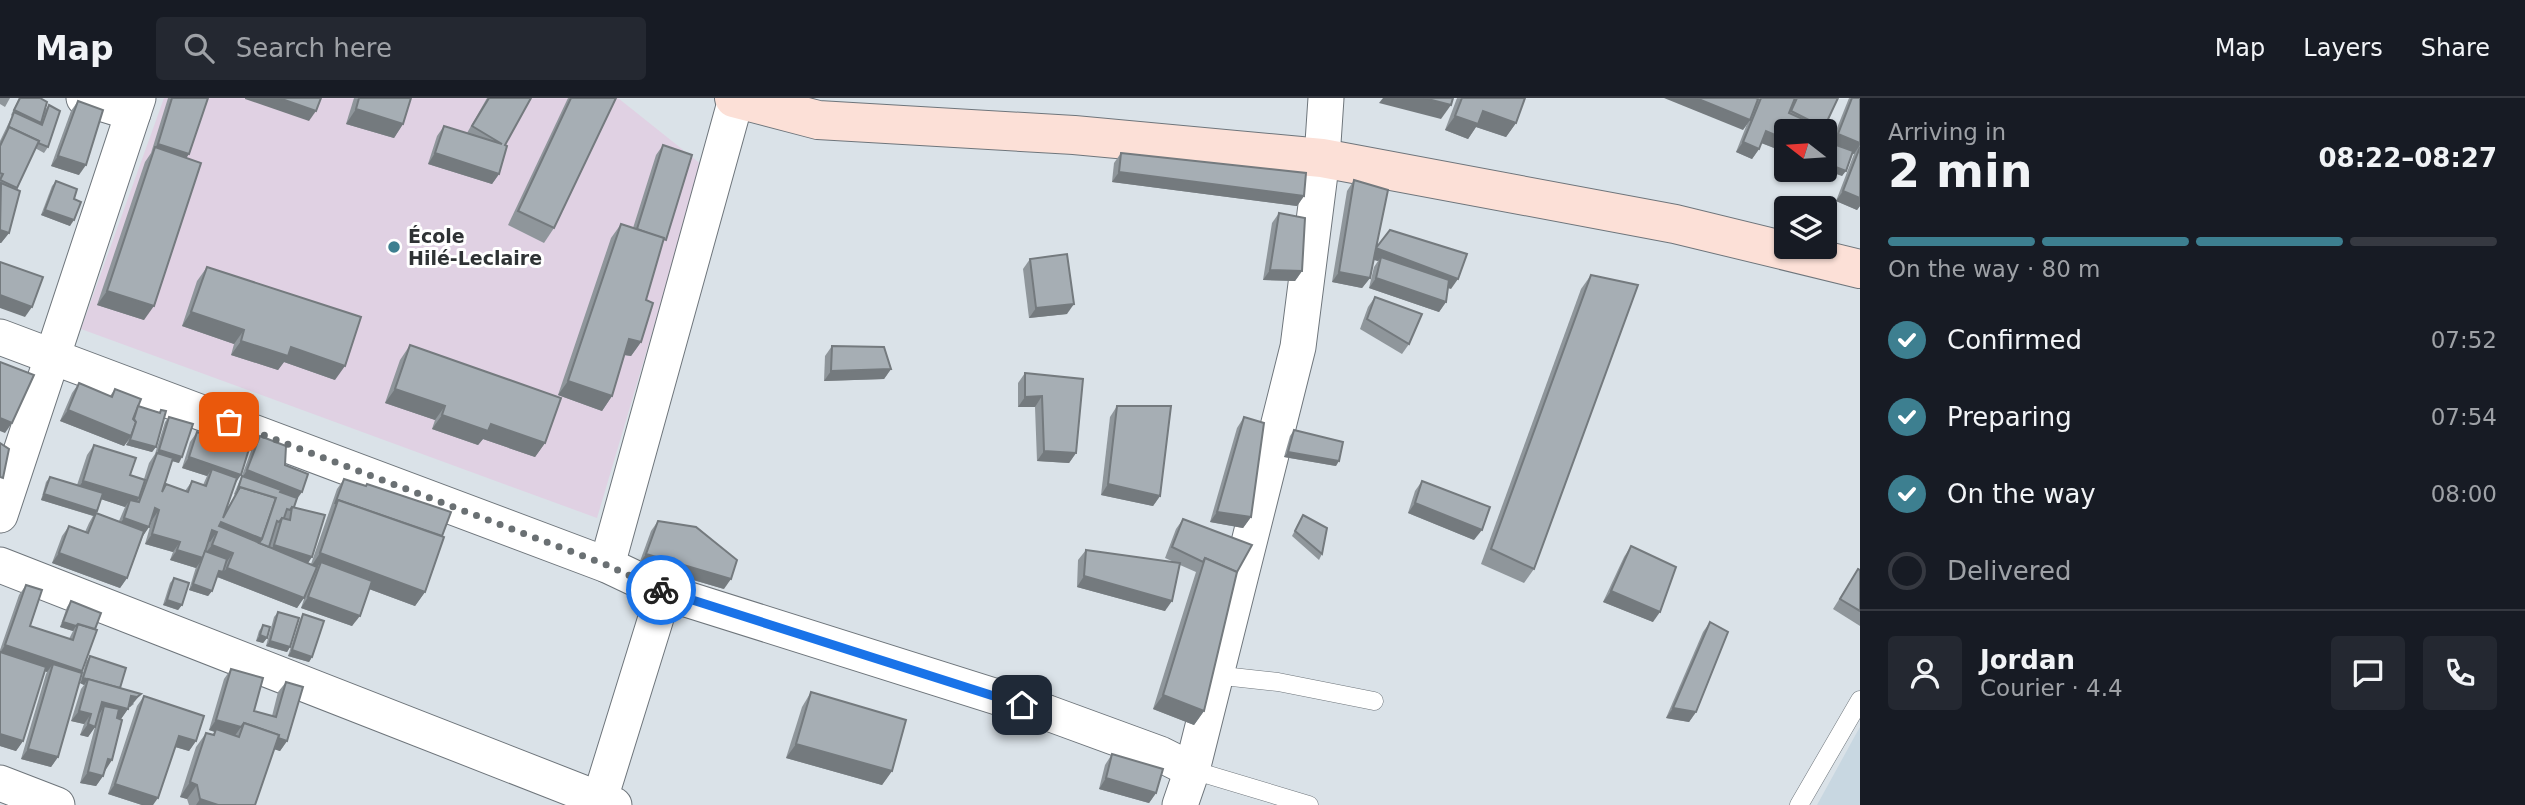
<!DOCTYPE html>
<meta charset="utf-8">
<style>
body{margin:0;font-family:"DejaVu Sans",sans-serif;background:#242831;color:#f1f3f6;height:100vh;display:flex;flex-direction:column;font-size:26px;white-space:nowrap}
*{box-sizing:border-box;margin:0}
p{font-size:23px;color:#9ea1a6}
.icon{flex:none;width:38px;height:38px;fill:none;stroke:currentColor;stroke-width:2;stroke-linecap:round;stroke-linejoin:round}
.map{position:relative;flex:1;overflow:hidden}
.side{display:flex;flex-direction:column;background:#171b24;width:665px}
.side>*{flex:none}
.needle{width:46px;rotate:287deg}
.fabs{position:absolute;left:1774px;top:21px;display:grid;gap:14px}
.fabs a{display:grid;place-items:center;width:63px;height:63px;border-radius:7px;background:#171b24;box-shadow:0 2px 5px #0004;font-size:35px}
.pin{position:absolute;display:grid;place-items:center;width:60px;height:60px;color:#fff;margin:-30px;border-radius:14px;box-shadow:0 4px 10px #0006}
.courier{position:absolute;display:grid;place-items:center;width:70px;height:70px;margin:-35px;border:5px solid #1a73e8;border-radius:50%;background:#fff;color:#222;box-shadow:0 2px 9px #0007}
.summary em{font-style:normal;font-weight:600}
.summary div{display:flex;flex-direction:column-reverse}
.summary{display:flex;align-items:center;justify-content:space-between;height:119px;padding:0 28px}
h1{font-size:46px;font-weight:600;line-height:52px}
.bar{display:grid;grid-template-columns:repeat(4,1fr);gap:10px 7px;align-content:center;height:84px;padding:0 28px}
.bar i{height:9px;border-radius:5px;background:#363941}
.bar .selected{background:#3d7f90}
.bar p{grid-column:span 4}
.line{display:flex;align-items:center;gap:18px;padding:0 28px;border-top:2px solid #363941}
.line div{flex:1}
.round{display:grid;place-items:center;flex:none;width:74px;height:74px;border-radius:7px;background:#242831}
ol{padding:0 28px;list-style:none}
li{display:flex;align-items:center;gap:21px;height:77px}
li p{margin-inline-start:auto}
li .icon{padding:7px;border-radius:50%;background:#3d7f90;color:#fff;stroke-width:4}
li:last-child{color:#9ea1a6}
li i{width:38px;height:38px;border:4px solid #363941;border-radius:50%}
header{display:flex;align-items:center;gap:42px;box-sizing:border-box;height:98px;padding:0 35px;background:#171b24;border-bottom:2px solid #363941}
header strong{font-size:33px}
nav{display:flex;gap:38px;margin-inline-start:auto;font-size:24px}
.search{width:490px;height:63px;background:#242831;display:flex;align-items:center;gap:18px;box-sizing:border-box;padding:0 24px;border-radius:7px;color:#9ea1a6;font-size:26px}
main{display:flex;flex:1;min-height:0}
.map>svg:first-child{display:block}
</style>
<header>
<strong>Map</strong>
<div class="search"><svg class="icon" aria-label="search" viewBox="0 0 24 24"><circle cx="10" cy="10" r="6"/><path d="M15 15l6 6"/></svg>Search here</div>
<nav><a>Map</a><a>Layers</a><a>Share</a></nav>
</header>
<main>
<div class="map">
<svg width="1860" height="707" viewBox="0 0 1860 707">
<rect width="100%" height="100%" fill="#dae2e8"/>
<path fill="#c8d7e1" d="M1860,629V707H1817L1856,636Z"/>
<path fill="#e0d1e3" d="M164,0H618L702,67L597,420L81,231Z"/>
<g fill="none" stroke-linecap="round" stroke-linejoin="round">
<g stroke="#6e757b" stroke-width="19">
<g id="lane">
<path d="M1214,577L1278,584L1374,603"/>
<path d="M1192,672L1309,707"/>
<path d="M1799,707L1860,602"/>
</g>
</g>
<g stroke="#6e757b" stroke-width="37">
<g id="street">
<path d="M84,0L133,15"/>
<path d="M0,239L607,467L664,494L1048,615L1160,656L1192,672"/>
<path d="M0,417L138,0"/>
<path d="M0,467L614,707"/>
<path d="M607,467L736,1"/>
<path d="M0,685L57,707"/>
<path d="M598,707L664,494"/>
<path d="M1180,707L1192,672L1298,249L1322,60L1326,0"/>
</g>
</g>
<g stroke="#6e757b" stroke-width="40">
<path id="secondary" d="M734,0L818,22L1074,37L1322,60L1675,126L1860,171"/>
</g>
<use href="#lane" stroke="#fff" stroke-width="18"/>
<use href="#street" stroke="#fff" stroke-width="35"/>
<use href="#secondary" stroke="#fce0d7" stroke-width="38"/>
</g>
<g fill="#8f969b" fill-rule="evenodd">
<path d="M0,0H10L5,9L0,6Z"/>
<path d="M19,0H40L45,12L49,7L48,49L44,55L35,50L16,92L9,135L1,145H0V43L12,18L11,17Z"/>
<path d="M168,0H208L189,56L186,60L144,222L97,207L145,64L151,55Z"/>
<path d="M354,0H411L403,26L394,40L346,26Z"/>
<path d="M487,0H531L505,47L499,76L492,86L428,66L437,38L444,28L467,35Z"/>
<path d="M568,0H616L554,130L544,145L508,127Z"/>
<path d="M1457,0H1525L1516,25L1506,39L1476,29L1468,41L1445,32Z"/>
<path d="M1758,0H1838L1823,33H1801V31L1787,55L1761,45L1759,51L1752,61L1736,54L1747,26L1743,32Z"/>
<path d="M1849,0H1860V108L1857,112L1836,103L1854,56L1852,55L1842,78L1831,45Z"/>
<path d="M78,3L79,77L51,68L71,13Z"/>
<path d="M663,47L662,147L646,202L641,244L631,258L624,257L612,298L602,313L558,297L611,140L621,126L633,130L656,57Z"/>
<path d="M1121,55L1304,98L1297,108L1112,84L1114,65Z"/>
<path d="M1354,82L1376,150L1451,191L1448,190L1446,204L1439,214L1369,190L1374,169L1378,163L1373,162L1370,180L1362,190L1332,184L1347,93Z"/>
<path d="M56,83L74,101L70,128L41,117L52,88Z"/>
<path d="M1279,115L1302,173L1295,183L1263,182L1272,125Z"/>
<path d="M1030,161L1067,216L1029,220L1023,171Z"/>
<path d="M207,169L335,282L284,264L278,272L231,257L234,246L182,228L197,183Z"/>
<path d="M1591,177L1534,471L1524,485L1481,466L1581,191Z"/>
<path d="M1375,199L1409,246L1402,256L1360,231L1368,209Z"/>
<path d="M410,247L545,345L535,359L483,341L478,347L432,331L435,322L385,305L400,262Z"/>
<path d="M832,248L891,271L884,281L824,283L825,258Z"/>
<path d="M1025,275L1083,281L1076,355L1069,365L1037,363L1035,309H1018V285Z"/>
<path d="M79,285L110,298L115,291L138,308L159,314L161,312L156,349L152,354L126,347L128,343L124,348L60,323L72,295Z"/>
<path d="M1117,308L1160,398L1153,408L1101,397L1110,319Z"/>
<path d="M169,319L179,365L172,363L165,387L185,393L192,383L203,387L207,378L182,370L190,344L197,334L235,385L226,413L235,397L234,396L239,384L241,380L253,348L260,338L285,367L296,403L294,409L308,465L311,466L337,391L344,381L366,388L367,386L425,494L415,508L369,491L352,528L301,510L306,495L297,510L217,479L212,493L208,498L189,492L196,469V470L170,462L173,454L145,446L152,422L149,429L143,438L127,480L120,490L52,465L62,438L69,428L85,434L89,425L93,418L41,402L46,384L50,379L77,387L87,357L94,347L130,377L144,381L149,365L155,356L165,324ZM101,401L125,409L119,423L96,415Z"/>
<path d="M1244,319L1251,419L1243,430L1210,424L1237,330Z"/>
<path d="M1294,332L1336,368L1284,359L1290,338Z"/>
<path d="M1422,383L1474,442L1408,415L1415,393Z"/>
<path d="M1303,417L1322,456L1319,462L1292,438Z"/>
<path d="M1183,421L1237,474L1204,613L1194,627L1153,611L1196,474L1180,467L1165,513L1077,489L1078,462L1086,452L1174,464L1165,460L1176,431Z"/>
<path d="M658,423L724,491L639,466L651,433Z"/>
<path d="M1631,448L1653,524L1603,504L1624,459Z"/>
<path d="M1858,471L1860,472V528L1833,511Z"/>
<path d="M174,480L182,507L178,512L163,507L170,485Z"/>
<path d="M26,487L30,528L69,541L73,533L60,529L67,509L71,503L101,515L81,574L58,659L51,669L21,661L46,576L47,574L45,573L23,643L16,653L0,648V552L19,497Z"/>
<path d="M278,514L290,549L287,554L266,548L274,519Z"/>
<path d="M303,516L312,559L309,564L288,558L300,521Z"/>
<path d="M1710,524L1696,614L1689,624L1666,620L1703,534Z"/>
<path d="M263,527L267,540L263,545L256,543L259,533Z"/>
<path d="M90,558L134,606L130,609H129L121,621L112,662L104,672L103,678L96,688L80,685L95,629L88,639L80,637L84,626L71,623L81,591L84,587L80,585L86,564Z"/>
<path d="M231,571L254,613L272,618L278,594L286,584L287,643L280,653L274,651L255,707H189L187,701L180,699L196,649L206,635L212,637L215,634L209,632L224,581Z"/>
<path d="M811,594L892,673L882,687L786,660L802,609Z"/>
<path d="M144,598L196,643L189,653L175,649L153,707H142L108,696L137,608Z"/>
<path d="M1112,656L1156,695L1149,705L1099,691L1105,667Z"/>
</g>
<g fill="#747a7e">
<path d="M245,0H279L316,13L309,23L245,1Z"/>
<path d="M1383,0H1424L1451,7L1441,21L1379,5Z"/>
<path d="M1664,0H1696L1750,22L1743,32Z"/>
<path d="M356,11L403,26L394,40L346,26Z"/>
<path d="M1483,13L1516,25L1506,39L1476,29L1468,41L1445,32L1455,18Z"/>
<path d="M1766,33L1787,42V55L1759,44Z"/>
<path d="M1838,36L1860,45V47L1854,56L1830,46Z"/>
<path d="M1743,44L1759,51L1752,61L1736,54Z"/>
<path d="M158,46L189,56L182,66L154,50Z"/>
<path d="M435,55L499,76L492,86L428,66Z"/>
<path d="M58,58L86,67L79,77L51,68Z"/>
<path d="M1825,65L1846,73L1842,78L1824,72H1825Z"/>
<path d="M1119,74L1304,98L1297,108L1112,84Z"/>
<path d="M1843,93L1860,100V108L1857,112L1836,103Z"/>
<path d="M45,112L74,122L70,128L41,117Z"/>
<path d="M0,132L9,135L1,145H0Z"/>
<path d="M1376,150L1458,181L1451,191L1380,164L1381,159L1378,163L1369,160Z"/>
<path d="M1270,172L1302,173L1295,183L1263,182Z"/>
<path d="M1339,174L1370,180L1362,190L1332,184Z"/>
<path d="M1376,180L1446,204L1439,214L1369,190Z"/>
<path d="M107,193L154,208L144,222L97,207Z"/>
<path d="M0,197L32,209L25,219L0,210Z"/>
<path d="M1074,206L1067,216L1029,220L1036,210Z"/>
<path d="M191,214L244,232L234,246L182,228Z"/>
<path d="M629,241L641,244L631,258L619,256Z"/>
<path d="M241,243L291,249L345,268L335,282L284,264L278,272L231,257Z"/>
<path d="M891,271L884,281L824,283L831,273Z"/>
<path d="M568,283L612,298L602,313L558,297Z"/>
<path d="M395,291L445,308L435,322L385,305Z"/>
<path d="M1042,298L1035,309H1018L1025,299Z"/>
<path d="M68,312L131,338L124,348L60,323Z"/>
<path d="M442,317L491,326L545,345L535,359L483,341L478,347L432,331Z"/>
<path d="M0,320L12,325L5,335L0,333Z"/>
<path d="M130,342L156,349L152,354L126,347Z"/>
<path d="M159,352L182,359L179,365L155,358Z"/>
<path d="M1044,353L1076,355L1069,365L1037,363Z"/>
<path d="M1288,354L1339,363L1336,368L1284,359Z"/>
<path d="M189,359L241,377L234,387L212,371L207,378L182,370Z"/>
<path d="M247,372L302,394L295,404L242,380Z"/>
<path d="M83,383L139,400L132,411L130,402L125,409L76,393Z"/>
<path d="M1108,386L1160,398L1153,408L1101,397Z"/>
<path d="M44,396L97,413L94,418L41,402Z"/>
<path d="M1415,405L1482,432L1474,442L1408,415Z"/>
<path d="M155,410L159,412L152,422L148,421Z"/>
<path d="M1217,414L1251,419L1243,430L1210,424Z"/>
<path d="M124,420L149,429L142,439L117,430Z"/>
<path d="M221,424L262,441L258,446L216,435L210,444L204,442L212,432Z"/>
<path d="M152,436L180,444L173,454L145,446Z"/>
<path d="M212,447L233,455L226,465L204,457Z"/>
<path d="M274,447L312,459L305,470L267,457Z"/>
<path d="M177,452L203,460L196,470L170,462Z"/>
<path d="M59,455L127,480L120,490L52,465Z"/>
<path d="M320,455L425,494L415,508L318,472L321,464L315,472L310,470Z"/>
<path d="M646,456L731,481L724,491L639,466Z"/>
<path d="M227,470L304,500L297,510L215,478L219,473L223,474Z"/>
<path d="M1084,478L1172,503L1165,513L1077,489Z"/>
<path d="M193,486L212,493L208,498L189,492Z"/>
<path d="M1611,493L1660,514L1653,524L1603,504Z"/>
<path d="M308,499L360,518L352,528L301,510Z"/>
<path d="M167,502L182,507L178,512L163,507Z"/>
<path d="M63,524L76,528L73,533L60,529Z"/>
<path d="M260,537L267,540L263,545L256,543Z"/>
<path d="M270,543L290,549L287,554L266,548Z"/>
<path d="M5,547L82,573L75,583L53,566L47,574L0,558V555Z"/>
<path d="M292,552L312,559L309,564L288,558Z"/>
<path d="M83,580L88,581L84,587L80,585Z"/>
<path d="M141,596L130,609L124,608L131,598Z"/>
<path d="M1163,597L1204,613L1194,627L1153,611Z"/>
<path d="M102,604L128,611L121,621L102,616L104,608L100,615L95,614Z"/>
<path d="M1673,610L1696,614L1689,624L1666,620Z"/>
<path d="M79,613L91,616L84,626L71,623Z"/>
<path d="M216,622L241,629L234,639L216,631L215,634L209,632Z"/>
<path d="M88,626L95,629L88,639L80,637Z"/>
<path d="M242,629L287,643L280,653L238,640Z"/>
<path d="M0,636L23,643L16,653L0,648Z"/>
<path d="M179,638L196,643L189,653L172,648Z"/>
<path d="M796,646L892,673L882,687L786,660Z"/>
<path d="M28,651L58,659L51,669L21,661Z"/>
<path d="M108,661L112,662L105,673L100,671Z"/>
<path d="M88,674L103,678L96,688L80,685Z"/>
<path d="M1106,680L1156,695L1149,705L1099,691Z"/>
<path d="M190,684L197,687L187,701L180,699Z"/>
<path d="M115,686L158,700L153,707H142L108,696Z"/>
<path d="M200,701L218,707H196Z"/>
</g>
<g fill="#a6aeb4" stroke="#747a7e" stroke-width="2">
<path d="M20,0H40L47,4L41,25L14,12Z"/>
<path d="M172,0H208L189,56L158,46Z"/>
<path d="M279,0H321L316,13Z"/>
<path d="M359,0H411L403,26L356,11Z"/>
<path d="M489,0H531L505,47L507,48L499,76L435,55L444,28L502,46L472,28Z"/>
<path d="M571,0H616L554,130L518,113Z"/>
<path d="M1424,0H1453L1451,7Z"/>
<path d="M1462,0H1525L1516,25L1483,13L1478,26L1455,18Z"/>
<path d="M1696,0H1756L1758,1L1750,22Z"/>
<path d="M1761,0H1795L1789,15L1805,22L1800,33H1787V42L1766,33L1759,51L1743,44Z"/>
<path d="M1797,0H1838L1823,32L1808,25L1809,22L1791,13Z"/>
<path d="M1852,0H1860V45L1838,36Z"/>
<path d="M78,3L103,12L86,67L58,58Z"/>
<path d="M49,7L60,13L48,49L38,45L39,43L9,29L8,30L14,14L42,27Z"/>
<path d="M9,29L39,43L17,90L0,82L3,76L0,75V48Z"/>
<path d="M1825,43L1853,53L1846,73L1825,65Z"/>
<path d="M663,47L692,57L666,142L637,131Z"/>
<path d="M155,49L201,65L154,208L107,193Z"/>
<path d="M1860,49V100L1843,93Z"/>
<path d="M1121,55L1306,75L1304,98L1119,74Z"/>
<path d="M1354,82L1388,92L1376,150L1390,132L1467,156L1458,181L1376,150L1370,180L1339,174Z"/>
<path d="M56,83L77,91L74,101L81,104L74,122L45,112Z"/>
<path d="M1,85L20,93L9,135L0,132Z"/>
<path d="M1279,115L1305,120L1302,173L1270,172Z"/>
<path d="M621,126L664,140L646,202L653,205L641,244L629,241L612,298L568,283Z"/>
<path d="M1067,156L1074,206L1036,210L1030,161Z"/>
<path d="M1381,159L1449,182L1446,204L1376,180Z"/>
<path d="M0,164L43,179L32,209L0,197Z"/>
<path d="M207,169L361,219L345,268L291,249L288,258L241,243L244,232L191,214Z"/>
<path d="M1591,177L1638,187L1534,471L1491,451Z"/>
<path d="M1375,199L1422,216L1409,246L1367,221Z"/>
<path d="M410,247L561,300L545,345L491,326L488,333L442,317L445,308L395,291Z"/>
<path d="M832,248L884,249L891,271L831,273Z"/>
<path d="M0,264L34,277L12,325L0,320Z"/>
<path d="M1025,275L1083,281L1076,355L1044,353L1042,298L1025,299Z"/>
<path d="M79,285L112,299L115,291L141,301L133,321L136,324L131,338L68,312Z"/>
<path d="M138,308L160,315L161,312L166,313L156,349L130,342L136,324L134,321Z"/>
<path d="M1117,308H1171L1160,398L1108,386Z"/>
<path d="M169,319L193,326L182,359L159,352Z"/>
<path d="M1244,319L1264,325L1251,419L1217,414Z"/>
<path d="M1294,332L1343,344L1339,363L1288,354Z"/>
<path d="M197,334L249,351L241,377L189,359Z"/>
<path d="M260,338L286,348L285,367L308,376L302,394L247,372Z"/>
<path d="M0,345L9,351L3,380L0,379Z"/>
<path d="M94,347L136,360L130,377L145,382L139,400L83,383Z"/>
<path d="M157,355L173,360L162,394L166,386L188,394L192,383L206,388L212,371L237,380L223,420L240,389L276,400L262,441L221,424L219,428L317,469L304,500L227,470L233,455L212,447L217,434L212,432L203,460L177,452L180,444L152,436L159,412L155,410L149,429L124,420L130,402L139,404Z"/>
<path d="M242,378L281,392L280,394L297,400L294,409H292L290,412L287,411L284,420H282L279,424L277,423L269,449L259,445L262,441L276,400L240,389L239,391H238Z"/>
<path d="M50,379L103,395L97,413L44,396Z"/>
<path d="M344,381L366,388L367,386L451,414L442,438L338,402L335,406Z"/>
<path d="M1422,383L1490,409L1482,432L1415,405Z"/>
<path d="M338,402L444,439L425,494L320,455Z"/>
<path d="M292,409L325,417L312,459L274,447L282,420L290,422Z"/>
<path d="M96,415L144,433L127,480L59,455L69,428L88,435Z"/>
<path d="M1303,417L1327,430L1322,456L1295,433Z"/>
<path d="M1183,421L1252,447L1237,474L1205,460L1203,464L1172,449Z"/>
<path d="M658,423L696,429L737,462L731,481L646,456Z"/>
<path d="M1631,448L1676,469L1660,514L1611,493Z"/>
<path d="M1086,452L1180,465L1172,503L1084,478Z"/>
<path d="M205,453L227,461L223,474L219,473L212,493L193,486Z"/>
<path d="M1205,460L1237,474L1204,613L1163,597Z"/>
<path d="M321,464L372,483L360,518L308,499Z"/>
<path d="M1858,471L1860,472V513L1840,501Z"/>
<path d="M174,480L189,485L182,507L167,502Z"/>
<path d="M26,487L42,492L30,528L73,542L78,526L97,532L82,573L5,547Z"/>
<path d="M71,503L101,515L95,531L78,526L76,528L63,524Z"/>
<path d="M278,514L299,520L290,549L270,543Z"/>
<path d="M303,516L324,523L312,559L292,552Z"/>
<path d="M1710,524L1728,534L1696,614L1673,610Z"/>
<path d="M263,527L270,529L267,540L260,537Z"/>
<path d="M0,554L46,569L23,643L0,636Z"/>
<path d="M90,558L126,570L120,590L83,580Z"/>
<path d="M53,566L82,575L58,659L28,651Z"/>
<path d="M231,571L263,580L254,613L276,619L286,584L303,589L287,643L278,640L279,637L244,625L241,629L216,622Z"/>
<path d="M88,581L141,596L137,599L131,598L128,611L102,604L95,629L88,626L91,616L79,613Z"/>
<path d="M811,594L906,622L892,673L796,646Z"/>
<path d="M144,598L204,618L196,643L179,638L158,700L115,686Z"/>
<path d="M104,608L119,611L117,620L122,622L112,662L108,661L103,678L88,674Z"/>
<path d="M244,625L279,637L255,707H218L200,701L197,687L190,684L206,635L214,637L216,631L239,639Z"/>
<path d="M1112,656L1163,671L1156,695L1106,680Z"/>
</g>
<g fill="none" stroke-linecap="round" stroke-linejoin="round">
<path stroke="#6a7073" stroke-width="7" stroke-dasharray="0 12.6" d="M229,324L607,467L661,492"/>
<path stroke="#1a73e8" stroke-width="9" d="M661,492L1022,607"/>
</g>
<circle fill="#3d7f90" stroke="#fff" stroke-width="2.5" cx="394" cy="149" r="7"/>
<g text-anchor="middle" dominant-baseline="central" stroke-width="6" stroke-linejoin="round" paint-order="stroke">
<g font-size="19" font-weight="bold" fill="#2e3234" stroke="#fff" text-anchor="start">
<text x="408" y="138">École<tspan x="408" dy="22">Hilé-Leclaire</tspan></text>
</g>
</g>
</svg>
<div class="fabs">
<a><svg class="needle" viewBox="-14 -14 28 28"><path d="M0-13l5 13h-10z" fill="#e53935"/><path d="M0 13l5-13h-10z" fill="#9ea1a6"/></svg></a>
<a><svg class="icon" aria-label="layers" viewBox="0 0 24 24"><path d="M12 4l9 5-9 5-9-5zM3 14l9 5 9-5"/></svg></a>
</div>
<div class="pin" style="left:229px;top:324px;background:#ea580c"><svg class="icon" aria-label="bag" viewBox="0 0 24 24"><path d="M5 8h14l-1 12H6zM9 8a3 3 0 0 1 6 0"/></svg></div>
<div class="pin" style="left:1022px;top:607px;background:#1f2937"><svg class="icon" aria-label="home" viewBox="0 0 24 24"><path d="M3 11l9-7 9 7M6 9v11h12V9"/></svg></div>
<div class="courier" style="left:661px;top:492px"><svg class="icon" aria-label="bike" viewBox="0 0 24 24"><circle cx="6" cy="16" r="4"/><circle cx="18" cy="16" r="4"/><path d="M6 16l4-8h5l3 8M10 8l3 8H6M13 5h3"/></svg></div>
</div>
<section class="side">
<div class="summary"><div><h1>2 min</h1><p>Arriving in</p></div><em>08:22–08:27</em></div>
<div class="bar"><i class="selected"></i><i class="selected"></i><i class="selected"></i><i></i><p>On the way · 80 m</p></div>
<ol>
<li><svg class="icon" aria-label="check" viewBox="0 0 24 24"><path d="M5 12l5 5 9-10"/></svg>Confirmed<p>07:52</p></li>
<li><svg class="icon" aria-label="check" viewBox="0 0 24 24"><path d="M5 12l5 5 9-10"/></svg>Preparing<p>07:54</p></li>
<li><svg class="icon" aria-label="check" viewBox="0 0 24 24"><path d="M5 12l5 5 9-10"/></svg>On the way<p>08:00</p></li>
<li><i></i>Delivered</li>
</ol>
<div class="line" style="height:126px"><a class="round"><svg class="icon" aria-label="person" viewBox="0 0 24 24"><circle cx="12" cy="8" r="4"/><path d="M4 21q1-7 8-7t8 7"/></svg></a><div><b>Jordan</b><p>Courier · 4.4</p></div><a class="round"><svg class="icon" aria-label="chat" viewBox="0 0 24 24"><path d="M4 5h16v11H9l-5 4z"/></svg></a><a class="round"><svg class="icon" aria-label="phone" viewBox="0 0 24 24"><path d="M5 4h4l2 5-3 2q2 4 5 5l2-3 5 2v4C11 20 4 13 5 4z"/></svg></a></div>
</section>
</main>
